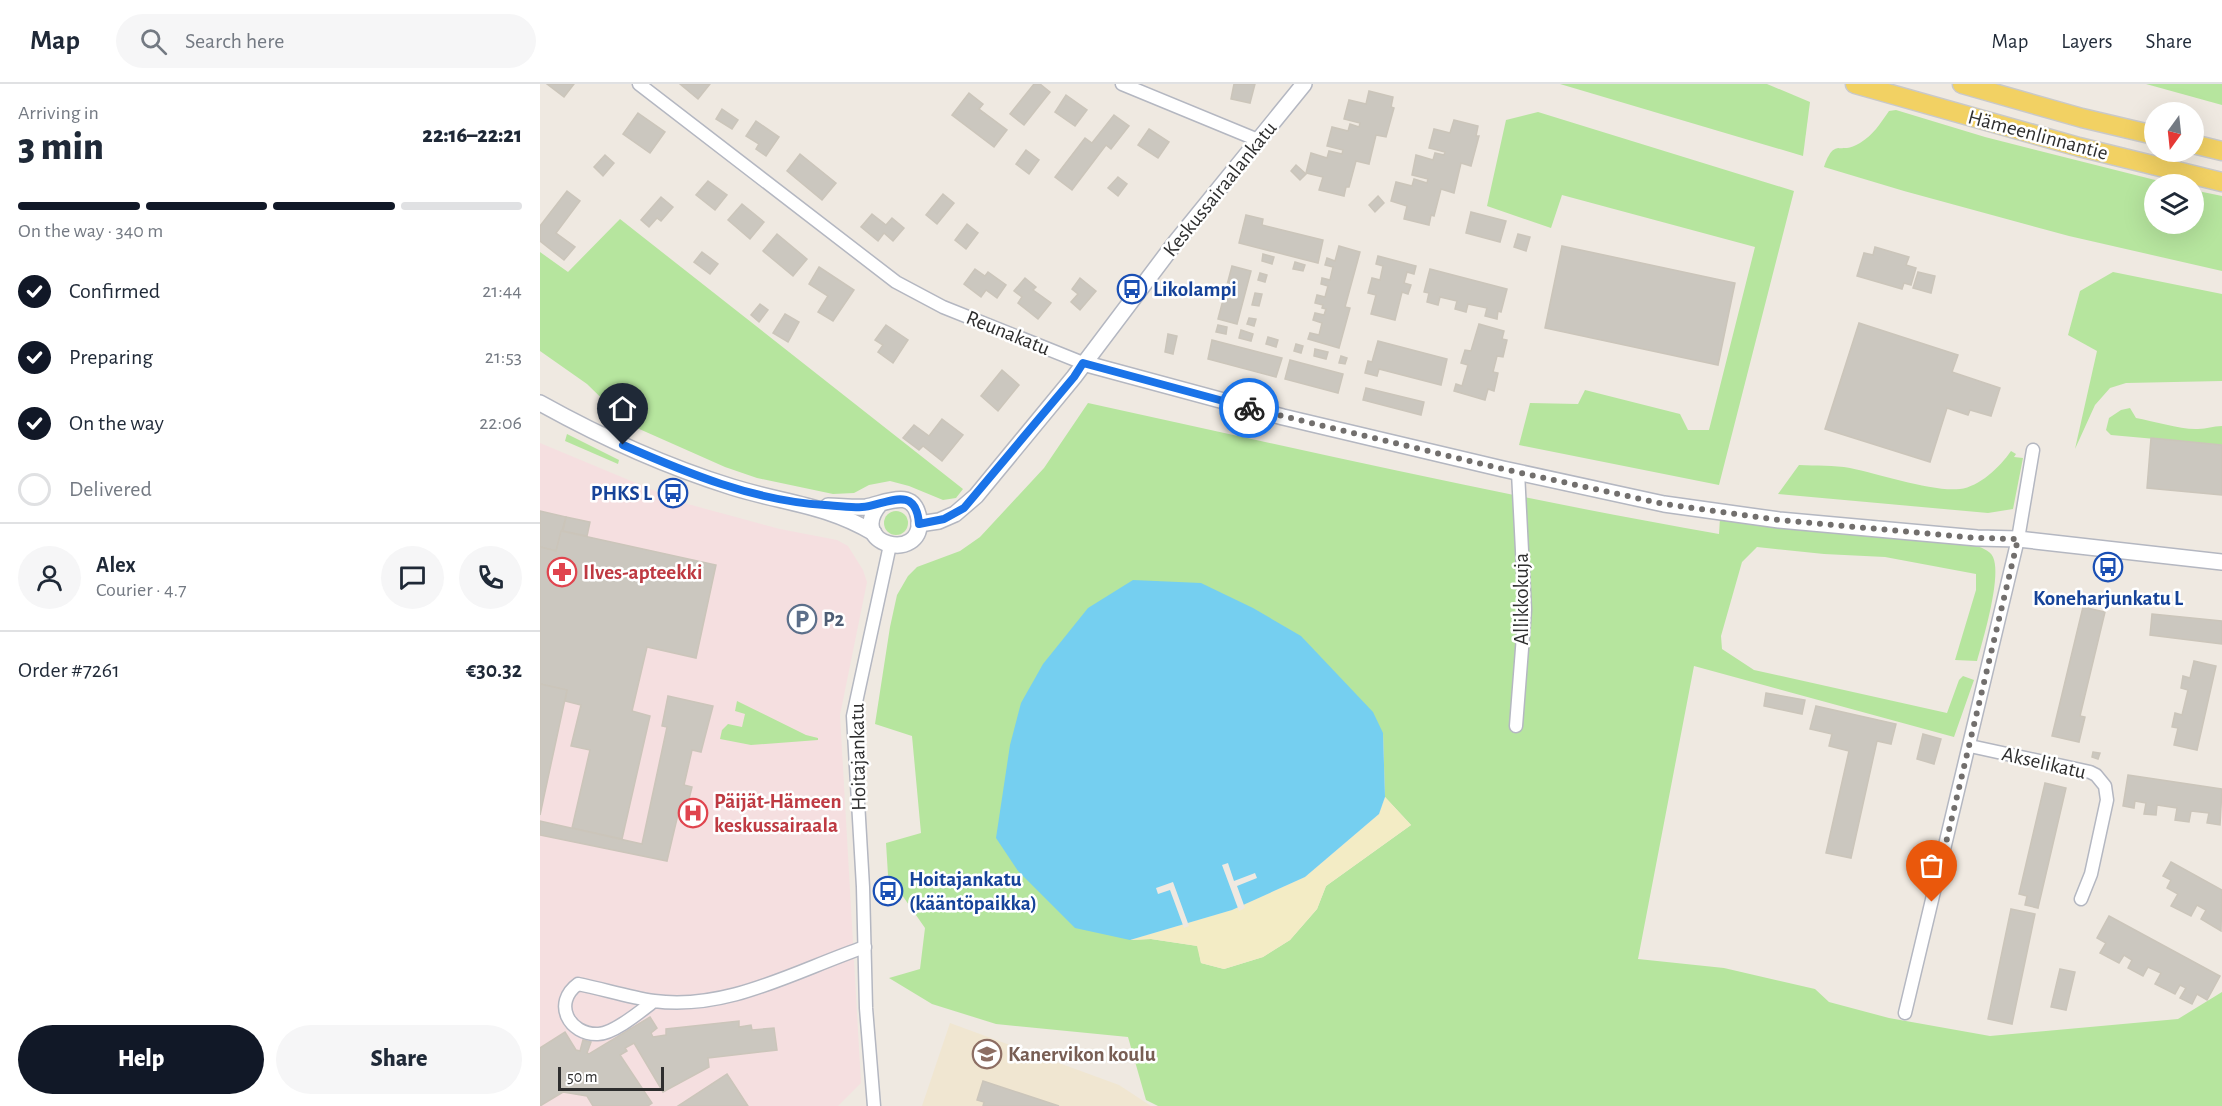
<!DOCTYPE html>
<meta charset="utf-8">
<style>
body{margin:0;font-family:"Alegreya Sans",sans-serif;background:#f6f6f7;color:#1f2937;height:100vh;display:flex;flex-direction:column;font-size:22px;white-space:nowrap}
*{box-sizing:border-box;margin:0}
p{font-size:20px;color:#747a83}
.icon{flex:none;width:33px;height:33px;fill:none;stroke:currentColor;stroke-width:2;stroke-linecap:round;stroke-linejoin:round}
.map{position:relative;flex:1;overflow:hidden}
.panel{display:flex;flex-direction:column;background:#fff;width:540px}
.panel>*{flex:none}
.needle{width:39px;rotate:195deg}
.fabs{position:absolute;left:1604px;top:18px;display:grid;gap:12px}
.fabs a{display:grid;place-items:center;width:60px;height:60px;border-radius:50%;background:#fff;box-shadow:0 6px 24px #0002;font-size:30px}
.scale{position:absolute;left:18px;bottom:15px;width:106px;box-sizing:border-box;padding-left:6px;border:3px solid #2e2e2e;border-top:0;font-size:16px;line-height:21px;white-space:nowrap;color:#2e2e2e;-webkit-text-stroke:4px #fff;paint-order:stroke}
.pin{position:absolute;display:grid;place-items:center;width:51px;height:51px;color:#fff;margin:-62px -26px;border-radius:50% 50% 50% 0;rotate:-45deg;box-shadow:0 0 6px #0007}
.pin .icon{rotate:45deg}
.courier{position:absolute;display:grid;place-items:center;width:60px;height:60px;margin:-30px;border:4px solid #1a73e8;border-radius:50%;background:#fff;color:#222;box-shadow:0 2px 8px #0007}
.head em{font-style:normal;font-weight:800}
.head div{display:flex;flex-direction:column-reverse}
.head{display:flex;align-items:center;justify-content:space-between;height:102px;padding:0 18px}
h1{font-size:39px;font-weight:800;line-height:45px}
.bar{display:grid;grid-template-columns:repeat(4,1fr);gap:9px 6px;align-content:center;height:72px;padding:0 18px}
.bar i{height:8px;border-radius:4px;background:#e0e1e3}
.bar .on{background:#111827}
.bar p{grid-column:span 4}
.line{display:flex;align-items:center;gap:15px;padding:0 18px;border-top:2px solid #e0e1e3}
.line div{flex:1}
.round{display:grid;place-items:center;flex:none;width:63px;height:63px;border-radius:32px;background:#f6f6f7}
ol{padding:0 18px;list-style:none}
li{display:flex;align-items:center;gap:18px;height:66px}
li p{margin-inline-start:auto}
li .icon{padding:6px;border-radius:50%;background:#111827;color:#fff;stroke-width:4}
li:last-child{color:#747a83}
li i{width:33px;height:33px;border:3px solid #e0e1e3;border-radius:50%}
.primary-button{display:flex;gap:12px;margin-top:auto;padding:12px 18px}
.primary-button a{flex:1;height:69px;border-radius:36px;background:#111827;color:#fff;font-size:24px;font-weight:800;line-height:69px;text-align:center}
.primary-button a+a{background:#f6f6f7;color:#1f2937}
header{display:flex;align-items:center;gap:36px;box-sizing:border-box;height:84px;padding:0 30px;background:#fff;border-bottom:2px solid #e0e1e3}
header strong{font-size:28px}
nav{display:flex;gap:33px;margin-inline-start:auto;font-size:21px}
.search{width:420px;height:54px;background:#f6f6f7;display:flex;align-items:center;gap:15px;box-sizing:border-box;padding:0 21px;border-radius:33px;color:#747a83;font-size:22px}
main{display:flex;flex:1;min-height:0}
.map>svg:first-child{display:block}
</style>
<header>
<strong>Map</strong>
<div class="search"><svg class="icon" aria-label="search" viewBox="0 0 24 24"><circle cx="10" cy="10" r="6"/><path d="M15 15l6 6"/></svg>Search here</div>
<nav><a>Map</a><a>Layers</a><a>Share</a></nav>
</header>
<main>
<section class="panel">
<div class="head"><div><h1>3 min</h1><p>Arriving in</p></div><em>22:16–22:21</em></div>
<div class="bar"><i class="on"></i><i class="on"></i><i class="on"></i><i></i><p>On the way · 340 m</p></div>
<ol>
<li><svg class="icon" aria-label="check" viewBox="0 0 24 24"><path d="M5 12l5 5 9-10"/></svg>Confirmed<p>21:44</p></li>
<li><svg class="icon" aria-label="check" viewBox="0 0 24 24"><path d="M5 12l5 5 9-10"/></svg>Preparing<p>21:53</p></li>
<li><svg class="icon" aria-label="check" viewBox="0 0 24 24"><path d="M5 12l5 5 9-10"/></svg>On the way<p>22:06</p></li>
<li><i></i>Delivered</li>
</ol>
<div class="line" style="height:108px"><a class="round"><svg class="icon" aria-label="person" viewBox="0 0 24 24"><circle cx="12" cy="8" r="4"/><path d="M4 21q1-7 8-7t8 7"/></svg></a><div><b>Alex</b><p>Courier · 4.7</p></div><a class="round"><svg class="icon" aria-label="chat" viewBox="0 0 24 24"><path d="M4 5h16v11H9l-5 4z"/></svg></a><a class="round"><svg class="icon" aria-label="phone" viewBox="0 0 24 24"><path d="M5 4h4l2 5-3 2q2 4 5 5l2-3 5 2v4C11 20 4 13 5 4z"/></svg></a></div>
<div class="line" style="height:78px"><div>Order #7261</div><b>€30.32</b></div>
<div class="primary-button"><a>Help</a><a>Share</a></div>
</section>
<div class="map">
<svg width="1682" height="1022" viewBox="0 0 1682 1022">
<rect width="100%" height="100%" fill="#efe9e1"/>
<path fill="#f0e6d1" d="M410,939L579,1001L611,1022H382Z"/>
<path fill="#f5dfe0" d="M0,359L144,419L240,445L297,456L308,462L323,486L327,498L300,631L321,999L298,1022H0Z"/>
<g fill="#b6e59e" fill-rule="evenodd">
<path d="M1020,0H1227L1270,18L1263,72Z"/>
<path d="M1606,0H1682V21Z"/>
<path d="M1356,26L1445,53L1631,100H1614V140H1653V106L1682,112V187L1529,152L1364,107L1284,83C1295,52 1299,72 1320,59C1333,51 1340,40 1349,27Z"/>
<path d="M998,28L1254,107L1179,401L979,361L990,319L1038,320L1045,306L1140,330L1148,346H1169L1215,163L1022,111L1011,144L947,122L966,36Z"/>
<path d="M80,135L423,405L416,414L403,416L369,402L350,397L329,401L314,409L293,410L217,394L185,383L88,340L47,300L0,267V168L28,188Z"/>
<path d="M1573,188L1682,210V297L1586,299L1570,304L1555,321L1535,365L1557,267L1528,251L1540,207Z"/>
<path d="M548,319C758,365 967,413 1179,450L1180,434L1433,461C1440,463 1450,466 1453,473C1462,492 1443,556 1437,577L1415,576L1436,506V490L1345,473L1284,470L1217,463L1202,478L1181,552L1182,565L1214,586L1407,629L1419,596L1423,592L1434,596L1414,653L1154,582L1098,875L1184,884L1275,905L1289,918L1349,934L1450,952L1638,935L1682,908V1022H618L606,1016L588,953L456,940L392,920L349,894L380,885L385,844L348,791L346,759L381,749L372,652L335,640L350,543L357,511L368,492L377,483L420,467L440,453L504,384ZM843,649L845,713L871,741L786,802L777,825L750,856L723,873L684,885L661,879L658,862L611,855L590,856Z"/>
<path d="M1590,324L1596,334C1613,337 1642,346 1658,345C1667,345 1673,342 1682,342V361L1571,351L1566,346L1569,334L1581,326Z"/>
<path d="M27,350L79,376L78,380L25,357Z"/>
<path d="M1471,367L1476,370L1474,373L1483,374L1473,425L1448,429L1238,410L1259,381C1276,382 1294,381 1310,384C1340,390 1392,408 1420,405C1439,403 1460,383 1471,367Z"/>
<circle cx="356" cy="439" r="12"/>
<path d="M197,617L266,651L278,654V656L211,661L180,655L182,646L188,640L202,643L205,630L195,627Z"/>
</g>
<path fill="#f3ecc5" d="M845,713L871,741L786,802L777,825L750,856L723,873L684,885L661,879L657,862L611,855L590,856L692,826L765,793L839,730Z"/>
<path fill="#75cff0" d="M593,496L661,499L713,524L761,552L833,628L843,649L845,713L839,730L765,793L692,826L590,856L535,844L478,787L456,754L470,661L481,619L503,580L548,524Z"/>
<g fill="#efe9e1">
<path d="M688,779L694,797L715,789L717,794L697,802L705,824L699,827L682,781Z"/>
<path d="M633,798L649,842L644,844L630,806L618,810L616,804Z"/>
</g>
<g fill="#cbc7bf" stroke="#cbc5ba" stroke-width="1.5">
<path d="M7,0H34L24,13Z"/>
<path d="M140,0H170L158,15Z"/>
<path d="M494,0H500L510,8L484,41L470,30Z"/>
<path d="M694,0H715L710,19L691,15Z"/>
<path d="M829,7L853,13L851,23L854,24L846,53L836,51L829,80L816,77L809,103H806L804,112L779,106L783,93L766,89L771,69L787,74L789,67L802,70L803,66L787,62L792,43L808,47L810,40L819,43L820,39L804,35L809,16L826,20Z"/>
<path d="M429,9L443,20L439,25L467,46L454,63L412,31Z"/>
<path d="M526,11L547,26L535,42L515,28Z"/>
<path d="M182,25L198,36L192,45L176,35Z"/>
<path d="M98,29L125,48L110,69L83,50Z"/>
<path d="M574,31L589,42L571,65L566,61L532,106L515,93L545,54L552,59Z"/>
<path d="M914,36L938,42L936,52H939L931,82L921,79L914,109L901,105L894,132L891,131L889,141L864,135L867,122L851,117L856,98L872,102L874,95L887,99L888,95L872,91L876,71L893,76L895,69L904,71L905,68L889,64L894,45L910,49Z"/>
<path d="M216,37L239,53L226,72L216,65L219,60L206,52Z"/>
<path d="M609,45L629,58L618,74L598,61Z"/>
<path d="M486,66L499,76L489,90L476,80Z"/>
<path d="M260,70L296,99L282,116L247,87Z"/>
<path d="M65,71L74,79L63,92L54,83Z"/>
<path d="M756,81L766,90L760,96L751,87Z"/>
<path d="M578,93L587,100L578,112L568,104Z"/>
<path d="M168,97L187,111L175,126L156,111Z"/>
<path d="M27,107L40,117L16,149L35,163L24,176L0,157V142Z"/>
<path d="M403,110L414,119L397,140L386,131Z"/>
<path d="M838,112L844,119L835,128L829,121Z"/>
<path d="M121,113L133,123L121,137L117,134L109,143L101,136Z"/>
<path d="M202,120L224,138L210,155L188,136Z"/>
<path d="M931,128L966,137L960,158L926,149Z"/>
<path d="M332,130L346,141L352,134L364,144L353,157L344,149L338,157L321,143Z"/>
<path d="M706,131L723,135L722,141L783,156L778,179L699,159Z"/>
<path d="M427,140L438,149L426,165L415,156Z"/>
<path d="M237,150L267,175L253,192L223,167Z"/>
<path d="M978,150L990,153L986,167L974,163Z"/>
<path d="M799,162L820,168L805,223L810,224L799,264L768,255L770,249L779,251L782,239L773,236L775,229L784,231L786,225L782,224L783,221L775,219L777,211L785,213L788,202L781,200L782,194L790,196L793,183L785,181L787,174L795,177Z"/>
<path d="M1022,162L1195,199L1178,281L1005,244Z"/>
<path d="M1335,163L1369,173L1366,181L1376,184L1371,201L1364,199L1362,205L1317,192L1324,169L1333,171Z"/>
<path d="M162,168L178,180L170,190L154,178Z"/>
<path d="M723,170L734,173L732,180L722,177Z"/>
<path d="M838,172L876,182L874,190L867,188L864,199L871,201L868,210L862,208L855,236L831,230L836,211L828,209L832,194L840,196L843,182L836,180Z"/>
<path d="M755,178L765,181L763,187L753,185Z"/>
<path d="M692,182L711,187L697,240L678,235Z"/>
<path d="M279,183L314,206L293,237L278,228L288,212L269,200Z"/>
<path d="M435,185L445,192L448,188L466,201L457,214L446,206L441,213L424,200Z"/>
<path d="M890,185L967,205L961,228L958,227L957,235L945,232L947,224L928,220L926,228L915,225L917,217L900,213L898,221L887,218L889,209L884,208Z"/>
<path d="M1378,188L1395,192L1391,209L1373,204Z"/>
<path d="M720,189L727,191L725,198L718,196Z"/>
<path d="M485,194L496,203L493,206L511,219L498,235L478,219L482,213L474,207Z"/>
<path d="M540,194L556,207L540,226L531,218L538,210L532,205Z"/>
<path d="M715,209L722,210L719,222L712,221Z"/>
<path d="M220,220L228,226L219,238L211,231Z"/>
<path d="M245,230L259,238L248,258L233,249Z"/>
<path d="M709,234L716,235L714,242L707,240Z"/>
<path d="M1319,239L1418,271L1412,288L1460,304L1451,332L1430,326L1428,331L1407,324L1390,378L1285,345Z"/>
<path d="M939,240L964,247L962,255L967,256L963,273L957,272L953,288L958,289L954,307L948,305L945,316L914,307L916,300L922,302L928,281L921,279L925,266L931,267Z"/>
<path d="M346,241L368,256L353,279L338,268L343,261L335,256Z"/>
<path d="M678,241L687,243L686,250L676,248Z"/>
<path d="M701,246L713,250L711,257L699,254Z"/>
<path d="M628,250L637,252L633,270L625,268Z"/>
<path d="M728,253L738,256L736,263L726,260Z"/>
<path d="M672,256L742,274L736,293L668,275Z"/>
<path d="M838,257L907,275L901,301L839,285L837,292L825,289L828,277L832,278Z"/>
<path d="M756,260L763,262L761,269L754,267Z"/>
<path d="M775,265L788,268L786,275L774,272Z"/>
<path d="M801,272L807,274L805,280L799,279Z"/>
<path d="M750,276L803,290L798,309L745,295Z"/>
<path d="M462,286L479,301L458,327L441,312Z"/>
<path d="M826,304L884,318L881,331L823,316Z"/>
<path d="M402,335L423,351L402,377L383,362L379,366L363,354L374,341L389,352Z"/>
<path d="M1611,354L1682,361V411L1607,404Z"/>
<path d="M133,400L141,403L140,407L131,404Z"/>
<path d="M0,427L26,433L16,467L0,463Z"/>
<path d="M26,433L50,438L47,452L23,447Z"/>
<path d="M21,447L176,481L156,574L107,563L92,627L110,632L82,755L32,744L50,666L31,662L41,621L25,617L27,606L0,600V463L16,467Z"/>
<path d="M1543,523L1565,528L1540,632L1545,633L1539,658L1512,652Z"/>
<path d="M1612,530L1682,537V560L1610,551Z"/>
<path d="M1654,577L1676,582L1657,666L1634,661L1638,644L1632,643L1635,629L1642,631L1648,606L1641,604L1643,592L1650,594Z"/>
<path d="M0,600L27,606L0,731Z"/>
<path d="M1226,609L1265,616L1262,630L1224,622Z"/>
<path d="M128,612L173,622L161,668L152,666L144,701L152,703L149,715L147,727L139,726L127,777L0,751V737L102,760L127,643L122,642Z"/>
<path d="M1276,622L1356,640L1351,660L1337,657L1311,774L1286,769L1309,667L1289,662L1292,650L1270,645Z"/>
<path d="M1383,650L1401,655L1394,680L1377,675Z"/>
<path d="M1553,668L1560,669L1558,675L1552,673Z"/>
<path d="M1588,691L1682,705L1680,741L1667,739L1669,729L1651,727L1649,738L1635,736L1637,724L1617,721L1616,731L1604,730L1606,719L1595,717L1594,724L1583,722Z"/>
<path d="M1505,699L1526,704L1498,824L1485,821L1487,812L1479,810Z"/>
<path d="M1631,778L1682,806L1681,847L1661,835L1666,826L1657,821L1651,832L1631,822L1638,810L1627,804L1631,796L1623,792Z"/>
<path d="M1471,825L1495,830L1472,940L1448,935Z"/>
<path d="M1569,832L1680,892L1667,916L1657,910L1652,920L1640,914L1646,904L1640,901L1635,910L1615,900L1621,889L1608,883L1603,892L1588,884L1592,876L1584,871L1579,879L1560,869L1566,859L1557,854Z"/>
<path d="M1520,885L1535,888L1526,926L1511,923Z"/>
<path d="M110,933L117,944L111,949L113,953L126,951V945L199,937V943L211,941L212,946L234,944L237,966L168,974L169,983L123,1008L94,959L85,964L87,967L80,971L112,1019L108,1022H53L47,1012L23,1008L0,1022V964L25,948L36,966L40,967L43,956L51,958L47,969L49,970Z"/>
<path d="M187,990L208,1022H138Z"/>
<path d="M443,997L519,1022H443L444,1018L437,1016Z"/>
</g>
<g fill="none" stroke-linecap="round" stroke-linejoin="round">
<g stroke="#b4b7c1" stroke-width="15">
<g id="minor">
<path d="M99,0L356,198L403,223L543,279"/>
<path d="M582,0L718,56"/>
<path d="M976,642L985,526L978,388"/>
<path d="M1430,662L1550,688L1556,691L1565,702L1567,716L1551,790L1541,815"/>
<path d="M114,917C102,926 74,950 58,950C29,951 12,919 38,900C63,905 88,913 114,917C188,927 257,886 325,863"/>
<path d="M1365,929L1478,455L1493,366"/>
<path d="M334,1022L326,924L323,803L313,632L350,461"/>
</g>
</g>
<g stroke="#b4b7c1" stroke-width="18">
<g id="tertiary">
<path d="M543,279L743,333L963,385L1124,420L1239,436L1437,454L1478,455L1682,478"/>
<path d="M0,319C61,353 125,382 192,403C243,419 285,420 334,449"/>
<path d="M288,422C300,422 314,424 326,423C344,420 374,402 379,435C384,480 305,461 340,420"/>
<path d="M379,440L399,437L415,430L436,412L534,293L635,159L764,0"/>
</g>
</g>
<g stroke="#c9c9c9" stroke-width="21">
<g id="primary">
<path d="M1315,0L1539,63L1682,98"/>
<path d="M1422,0L1542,34L1614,51"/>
<path d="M1653,60L1682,67"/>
</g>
</g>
<use href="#minor" stroke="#fff" stroke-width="12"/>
<use href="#tertiary" stroke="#fff" stroke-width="15"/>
<use href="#primary" stroke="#f2d163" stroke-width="18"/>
</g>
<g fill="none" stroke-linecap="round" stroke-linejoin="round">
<path stroke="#726f6d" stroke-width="6" stroke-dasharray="0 10.8" d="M709,324L963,385L1124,420L1239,436L1437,454L1478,455L1392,818"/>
<path stroke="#1a73e8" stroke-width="8" d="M83,361C147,389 214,417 285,421C297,422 310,424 322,423C344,422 376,398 379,440L404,435L424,424L534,293L543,279L709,324"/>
</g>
<defs>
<g id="bus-ring" transform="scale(1.5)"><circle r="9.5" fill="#fff" stroke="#1a4fb4" stroke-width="1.5"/><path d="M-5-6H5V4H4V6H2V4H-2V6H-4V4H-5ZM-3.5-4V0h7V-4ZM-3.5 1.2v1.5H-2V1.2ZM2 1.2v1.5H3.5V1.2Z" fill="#1a4fb4"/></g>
<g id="pharmacy-ring" transform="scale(1.5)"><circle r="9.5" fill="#fff" stroke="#e0444e" stroke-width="1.5"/><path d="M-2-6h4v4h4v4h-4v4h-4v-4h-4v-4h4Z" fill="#e0444e"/></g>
<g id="parking-ring" transform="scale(1.5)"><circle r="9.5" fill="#fff" stroke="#5c6f8a" stroke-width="1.5"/><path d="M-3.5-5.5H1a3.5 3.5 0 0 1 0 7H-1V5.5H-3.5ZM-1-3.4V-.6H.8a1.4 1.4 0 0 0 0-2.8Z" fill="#5c6f8a"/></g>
<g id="hospital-ring" transform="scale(1.5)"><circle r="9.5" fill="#fff" stroke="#e0444e" stroke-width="1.5"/><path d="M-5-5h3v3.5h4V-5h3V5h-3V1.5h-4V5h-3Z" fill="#e0444e"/></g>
<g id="school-ring" transform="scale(1.5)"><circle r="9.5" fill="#fff" stroke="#8d6e63" stroke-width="1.5"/><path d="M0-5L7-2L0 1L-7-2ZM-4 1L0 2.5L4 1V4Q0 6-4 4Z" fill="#8d6e63"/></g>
</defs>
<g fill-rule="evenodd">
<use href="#bus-ring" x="592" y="205"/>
<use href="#bus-ring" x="133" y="409"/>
<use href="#bus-ring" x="1568" y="483"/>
<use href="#pharmacy-ring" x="22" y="488"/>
<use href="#parking-ring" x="262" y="535"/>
<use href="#hospital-ring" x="153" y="729"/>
<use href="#bus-ring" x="348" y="807"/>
<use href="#school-ring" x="447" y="970"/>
</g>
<g text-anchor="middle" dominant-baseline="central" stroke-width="5" stroke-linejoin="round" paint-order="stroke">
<g font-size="21" fill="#2e2e2e" stroke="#fff">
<text transform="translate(1498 51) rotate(15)">Hämeenlinnantie</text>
<text transform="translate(680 105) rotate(-51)">Keskussairaalankatu</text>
<text transform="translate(468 249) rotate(22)">Reunakatu</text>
<text transform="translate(981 515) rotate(-90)">Allikkokuja</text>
<text transform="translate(318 673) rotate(-91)">Hoitajankatu</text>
<text transform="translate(1504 679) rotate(13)">Akselikatu</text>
</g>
<g font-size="21" font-weight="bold" fill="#164399" stroke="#fff" text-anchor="start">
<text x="613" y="205">Likolampi</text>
<text x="112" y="409" text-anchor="end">PHKS L</text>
<text x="1568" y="514" text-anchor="middle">Koneharjunkatu L</text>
<text x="369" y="795">Hoitajankatu<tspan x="369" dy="24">(kääntöpaikka)</tspan></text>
</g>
<g font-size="21" font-weight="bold" fill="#be3a42" stroke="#fff" text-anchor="start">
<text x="43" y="488">Ilves-apteekki</text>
<text x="174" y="717">Päijät-Hämeen<tspan x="174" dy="24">keskussairaala</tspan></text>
</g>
<g font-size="21" font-weight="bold" fill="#4e5e75" stroke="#fff" text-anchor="start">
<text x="283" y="535">P2</text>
</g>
<g font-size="21" font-weight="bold" fill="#785e54" stroke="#fff" text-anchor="start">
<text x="468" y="970">Kanervikon koulu</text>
</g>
</g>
</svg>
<div class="fabs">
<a><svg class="needle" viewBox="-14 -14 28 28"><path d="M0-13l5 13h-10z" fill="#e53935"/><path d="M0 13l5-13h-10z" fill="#747a83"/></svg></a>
<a><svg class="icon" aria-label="layers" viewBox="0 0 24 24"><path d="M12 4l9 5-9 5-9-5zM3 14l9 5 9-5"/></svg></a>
</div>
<div class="scale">50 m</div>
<div class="pin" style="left:1392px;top:818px;background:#ea580c"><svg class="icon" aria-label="bag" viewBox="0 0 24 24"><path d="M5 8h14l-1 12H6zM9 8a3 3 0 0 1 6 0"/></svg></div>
<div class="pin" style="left:83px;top:361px;background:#1f2937"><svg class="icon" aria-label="home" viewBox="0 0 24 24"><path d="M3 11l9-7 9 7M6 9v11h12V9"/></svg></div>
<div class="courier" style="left:709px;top:324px"><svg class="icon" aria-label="bike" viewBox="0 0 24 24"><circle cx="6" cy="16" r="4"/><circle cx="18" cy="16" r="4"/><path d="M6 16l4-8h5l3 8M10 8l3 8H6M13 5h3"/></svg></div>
</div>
</main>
